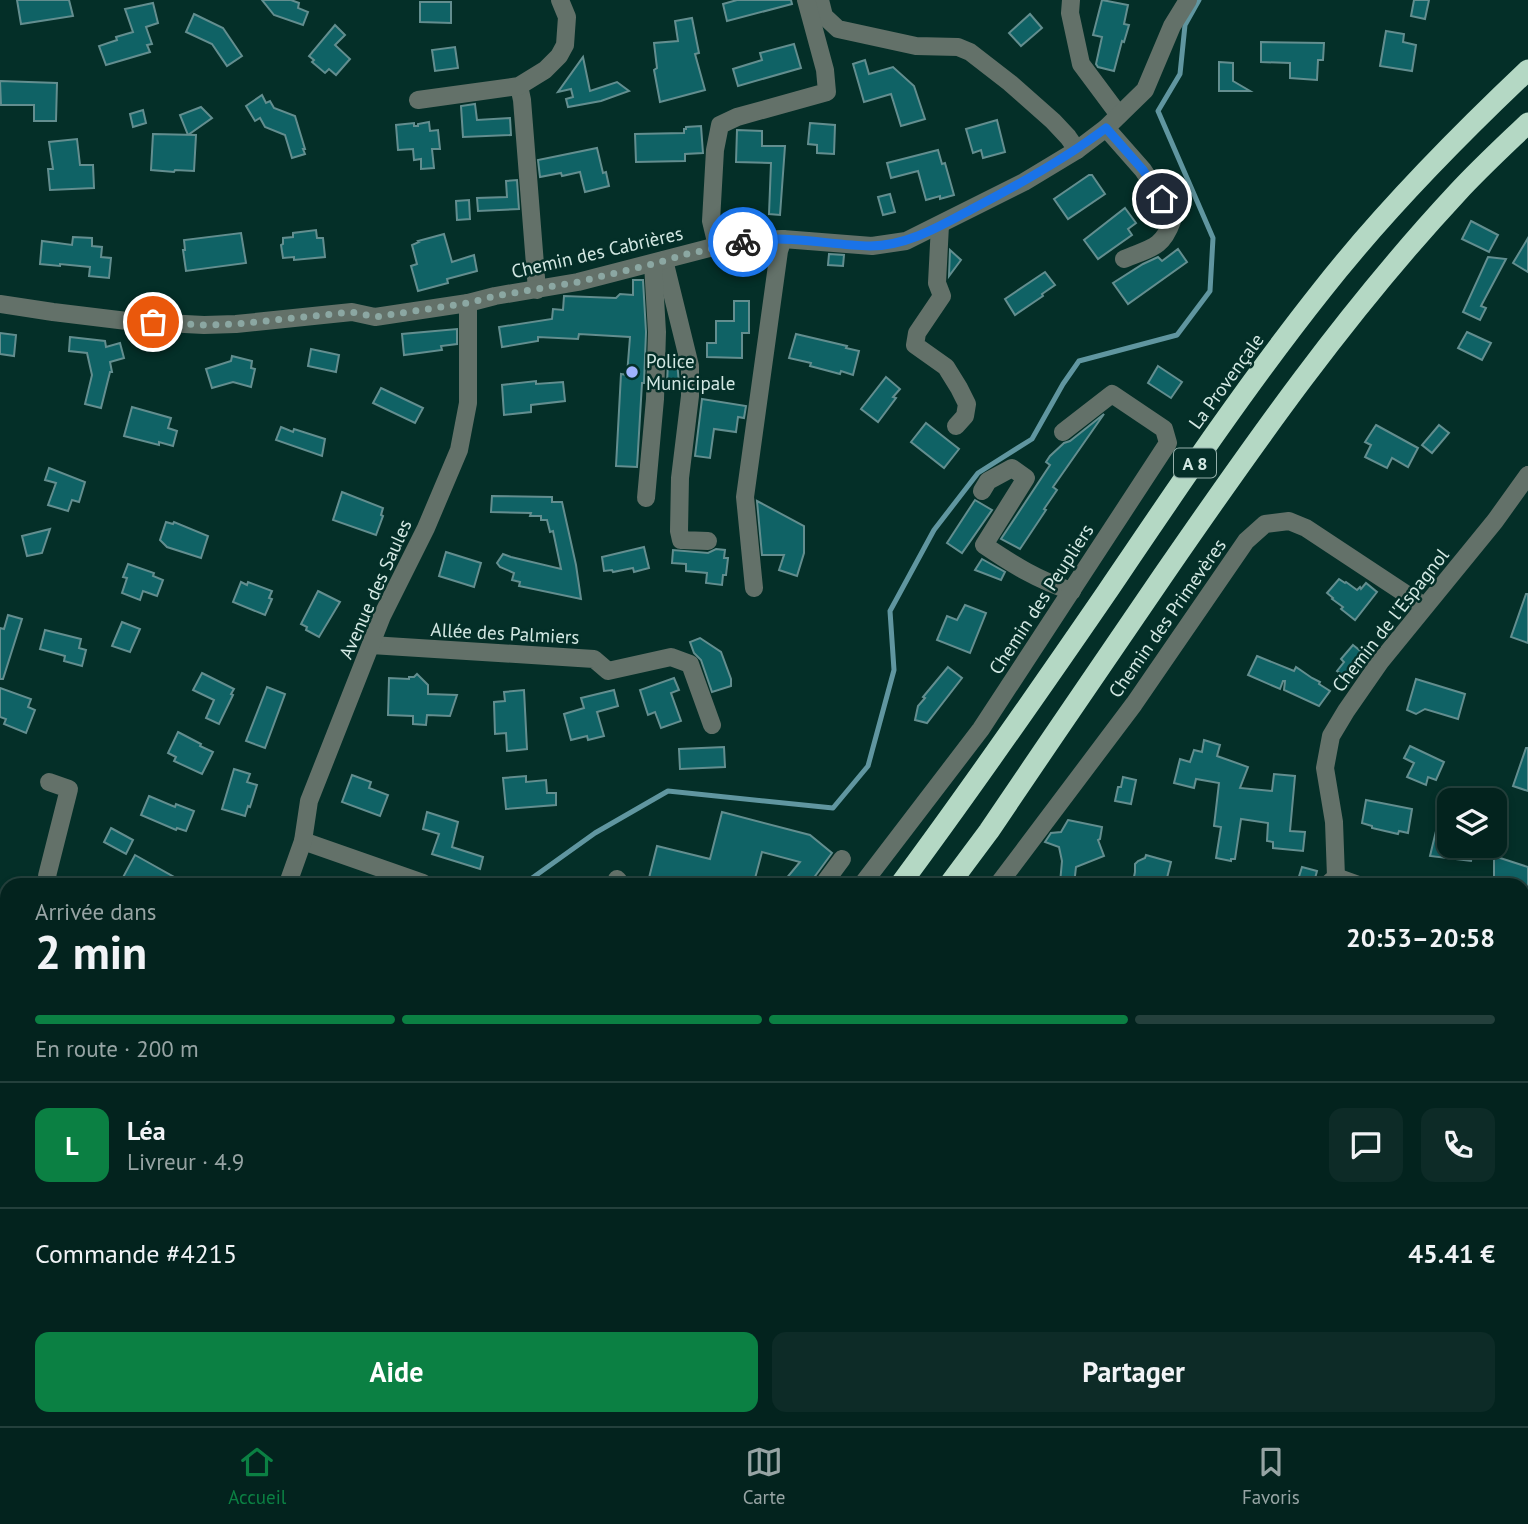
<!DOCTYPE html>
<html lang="fr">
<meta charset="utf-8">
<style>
body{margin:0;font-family:"PT Sans",sans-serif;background:#0d2b27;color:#f1f3f6;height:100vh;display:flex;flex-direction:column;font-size:26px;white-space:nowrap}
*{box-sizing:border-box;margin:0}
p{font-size:23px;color:#97a4a4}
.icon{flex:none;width:38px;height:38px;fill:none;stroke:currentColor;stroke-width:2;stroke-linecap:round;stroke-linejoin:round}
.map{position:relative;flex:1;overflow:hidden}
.sheet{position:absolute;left:0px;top:878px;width:1530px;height:548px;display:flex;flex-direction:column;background:#03231e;border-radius:21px 21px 0 0;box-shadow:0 4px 10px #0003,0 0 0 2px #24403c}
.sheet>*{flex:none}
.buttons{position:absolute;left:1437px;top:788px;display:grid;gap:14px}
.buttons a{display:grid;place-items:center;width:70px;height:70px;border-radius:14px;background:#03231e;box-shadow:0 4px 10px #0003,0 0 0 2px #24403c;font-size:35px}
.pin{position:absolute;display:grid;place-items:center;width:60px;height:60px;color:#fff;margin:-30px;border:4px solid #fff;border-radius:50%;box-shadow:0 2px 7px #0007}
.courier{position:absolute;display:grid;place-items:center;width:70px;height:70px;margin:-35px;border:5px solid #1a73e8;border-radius:50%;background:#fff;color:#222;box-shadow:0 2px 9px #0007}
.overview em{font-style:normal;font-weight:700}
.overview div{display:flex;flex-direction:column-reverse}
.overview{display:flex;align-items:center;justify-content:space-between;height:119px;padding:0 35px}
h1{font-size:46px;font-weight:700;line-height:52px}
.bar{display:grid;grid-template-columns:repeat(4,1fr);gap:10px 7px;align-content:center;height:84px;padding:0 35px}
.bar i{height:9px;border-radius:5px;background:#24403c}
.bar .on{background:#0b8043}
.bar p{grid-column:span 4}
.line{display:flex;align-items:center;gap:18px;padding:0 35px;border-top:2px solid #24403c}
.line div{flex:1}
.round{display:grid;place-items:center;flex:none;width:74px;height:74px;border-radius:14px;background:#0d2b27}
.cta{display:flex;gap:14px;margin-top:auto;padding:14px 35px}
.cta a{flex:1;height:80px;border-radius:14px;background:#0b8043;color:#fff;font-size:28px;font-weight:700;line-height:80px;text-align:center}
.cta a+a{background:#0d2b27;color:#f1f3f6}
.dock{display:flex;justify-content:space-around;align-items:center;height:98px;border-top:2px solid #24403c;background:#03231e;font-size:19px;color:#97a4a4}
.dock a{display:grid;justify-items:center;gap:4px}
.dock .on{color:#0b8043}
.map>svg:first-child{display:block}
</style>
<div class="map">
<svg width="1528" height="1426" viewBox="0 0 1528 1426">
<rect width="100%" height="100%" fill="#042f28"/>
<path fill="#043b33" d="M1528,1397V1426H1318L1341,1419H1522L1523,1398Z"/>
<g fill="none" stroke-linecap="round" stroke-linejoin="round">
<g stroke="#6096a0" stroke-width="5">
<path d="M521,886L595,833L668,791L833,808L868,766L894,670L890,611L934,530L978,473L1032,439L1063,384L1079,361L1177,335L1210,291L1213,238L1158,111L1180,74L1185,25L1199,0"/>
<path d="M1522,1365L1528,1364"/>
<path d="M0,1406H7"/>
<path d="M1278,1426L1295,1419"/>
</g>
</g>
<g fill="#0f6265" stroke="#638e8f" stroke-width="2">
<path d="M17,0H69L73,16L21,24Z"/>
<path d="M262,0H291L299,3L298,8L308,12L303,25L274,15Z"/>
<path d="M737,0H791L792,4L727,21L723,4Z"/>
<path d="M1102,0L1128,5L1124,24L1129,25L1124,42L1122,41L1114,71L1098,67L1096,64L1102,37L1093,35Z"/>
<path d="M1414,0H1429L1425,19L1411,16Z"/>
<path d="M420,2H451V23L420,22Z"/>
<path d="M153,3L158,23L146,27L152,44L147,45L150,52L106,65L99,46L117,40L116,37L133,32L125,9Z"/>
<path d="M194,14L223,28L242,56L227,66L212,44L186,32Z"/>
<path d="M1030,14L1042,28L1021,46L1009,33Z"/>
<path d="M692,18L699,53L695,54L705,90L660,102L654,70L657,68L654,43L678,41L675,21Z"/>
<path d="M335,25L345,35L335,45L350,59L336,75L329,69L325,73L312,62L314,60L309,56Z"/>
<path d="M1386,31L1404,34L1403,42L1416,45L1412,71L1380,66Z"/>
<path d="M1261,42L1324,43L1323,60H1318L1317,80L1290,78V63L1261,62Z"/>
<path d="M794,44L801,68L738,86L733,69L762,60L760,53Z"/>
<path d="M455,47L458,68L435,71L432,50Z"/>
<path d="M583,57L590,91L617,82L629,91L601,101L568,107L566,99L573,97L571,89L558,92Z"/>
<path d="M865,60L869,74L893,67L914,86L925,119L901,126L891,94L864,102L853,64Z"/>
<path d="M1219,62L1233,63V81L1250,91H1219Z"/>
<path d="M0,81L57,83L56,121H34V105H1Z"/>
<path d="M262,95L266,103L270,101L274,108L295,116L305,149H303L305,154L292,158L285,135L265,127L260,118L255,121L246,106Z"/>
<path d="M475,104L477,120L510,118L511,135L463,137L461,106Z"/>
<path d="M201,107L212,118L188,135L180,115Z"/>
<path d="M143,110L146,123L133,127L130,114Z"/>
<path d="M997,120L1005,152L983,158L981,150L973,153L966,129Z"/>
<path d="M429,122L430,131L438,130L440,149H432L434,168L421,169V159L414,160L413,149L398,150L396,125L414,123V126H418V124Z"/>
<path d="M810,123L835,125L834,154L817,153V145L808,144Z"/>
<path d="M701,126L703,153L685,154V161L636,162L635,134L684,133V129H686V127Z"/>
<path d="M737,130L762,131V146H785L780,215L769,214L771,163L736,162Z"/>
<path d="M153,134L196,135L194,171L175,170L174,172L151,170Z"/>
<path d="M77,139L80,165H93L94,188L50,190L48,169H53L49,142Z"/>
<path d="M597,148L603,173L606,172L609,186L585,192L580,172L562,176L561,173L540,177L538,160Z"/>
<path d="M938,150L942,164L945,163L954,195L940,199V196L926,200L918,171L891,178L887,163Z"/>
<path d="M1089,175H1092L1105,194L1068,219L1054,199Z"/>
<path d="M517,180L519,209L478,211L477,198L507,197L506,181Z"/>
<path d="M890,194L895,212L883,215L878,197Z"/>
<path d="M469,200L470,219L457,220L456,201Z"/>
<path d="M1125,208L1136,223L1128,229L1132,235L1098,259L1084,240Z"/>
<path d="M1471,221L1498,235L1489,252L1462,239Z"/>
<path d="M316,230L317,238H323L325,257L294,260V257L283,258L281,245L283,244V238L293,237V233Z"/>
<path d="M241,233L246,263L186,271L183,250H185L184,240Z"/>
<path d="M444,234L452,262L474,255L477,271L447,279L448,283L418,291L411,266L417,264L412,245L419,242L418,241Z"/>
<path d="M73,237L92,238V246L102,247L101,257L111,258L109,278L89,276L90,267L60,264V266L40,264L42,241L72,245Z"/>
<path d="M1528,238V272L1513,263Z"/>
<path d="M1178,249L1187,262L1128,304L1113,283L1143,264L1158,257L1162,261Z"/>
<path d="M950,250L961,260L949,276Z"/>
<path d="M829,254L844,255L843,266L828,265Z"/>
<path d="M1488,257L1506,259L1481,306L1486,308L1480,320L1463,312Z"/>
<path d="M1045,272L1055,285L1042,294L1043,296L1015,315L1005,299Z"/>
<path d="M633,280H643L646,332L644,383H642L637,467L616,466L621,374L627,375L630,337L579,334L578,339L538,337V341L502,347L499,327L552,319L553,309L563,310L564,296L616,298L620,294L633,295Z"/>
<path d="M734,301H749V333H742V358L707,357V343H716V321H734Z"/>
<path d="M457,329V344L441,346L442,350L404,355L402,334Z"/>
<path d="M1467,332L1491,343L1482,360L1458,348Z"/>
<path d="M0,333L16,335L14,356L0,354Z"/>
<path d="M796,334L847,346L846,348L859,351L853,375L841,371L840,374L810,366L811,363L789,358Z"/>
<path d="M70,337L105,341L106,347L120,343L124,358L110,362L112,372H110L101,408L85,404L92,375L87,353L69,351Z"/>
<path d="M311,349L339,355L336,372L308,366Z"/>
<path d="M232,356L252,361L251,368L255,369L251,387L233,382L212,388L206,369L231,361Z"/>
<path d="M668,361H677L679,384H667Z"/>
<path d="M1158,366L1182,382L1171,398L1148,383Z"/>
<path d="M886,377L900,389L893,397L896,398L878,422L861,409Z"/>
<path d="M536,381V384L563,382L565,401L531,405V412L504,415L502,385Z"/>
<path d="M381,388L423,408L415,423L373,403Z"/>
<path d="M702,399L746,406L744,418L738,417L736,432L714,429L710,458L695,456Z"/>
<path d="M132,407L171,418L168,428L177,431L173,446L159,442V445L124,436Z"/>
<path d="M1104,414L1053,487L1057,490L1044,509L1046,510L1020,549L1001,539L1050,465L1046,462L1050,456L1064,443L1070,441Z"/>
<path d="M926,423L959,449L944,468L911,442Z"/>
<path d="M1376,425L1418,448L1408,467L1392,458L1387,468L1365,457L1371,445L1365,442Z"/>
<path d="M1439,425L1449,433L1432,453L1422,445Z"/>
<path d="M281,427L293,432L294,429L325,439L322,456L276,440Z"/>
<path d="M49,468L85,482L79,502L72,500L68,511L48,505L56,483L45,480Z"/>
<path d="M342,492L383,508L381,515L383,516L376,535L333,520Z"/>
<path d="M492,496L552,497V502H562L576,565L581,599L519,586L520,582L512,580L514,573L500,567L497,563L503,554L511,557L561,569L553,531L550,532L547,520H541V516H530L531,513L491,512Z"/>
<path d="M975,500L992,510L962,553L947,543Z"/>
<path d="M757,501L804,526V553L797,576L779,570L784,555H762Z"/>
<path d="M166,522L173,524L174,522L208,536L201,558L167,547L160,540Z"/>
<path d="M50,529L42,553L27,556L22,536Z"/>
<path d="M644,547L649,568L634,572L633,568L613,572L612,570L604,571L602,557Z"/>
<path d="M716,549L725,550L724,558H728L726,575H723L722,585L706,583L707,573L686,571V564L672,563L673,550L708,553Z"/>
<path d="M446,552L481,563L474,587L439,576Z"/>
<path d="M982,559L1005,572L1001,580L975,570Z"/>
<path d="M128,564L154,573L153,576L163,580L157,596L143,591L140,600L122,593L127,578L123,577Z"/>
<path d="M1339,579L1345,583L1346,582L1357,590L1360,587L1361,589L1366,583L1377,592L1355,620L1341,609L1343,607L1332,599L1333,598L1327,593Z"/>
<path d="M241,582L247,585L248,582L272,591L269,598L272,599L265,615L233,602Z"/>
<path d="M318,591L340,602L319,637L306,630L307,627L301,624Z"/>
<path d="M1526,594H1528V643L1511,637Z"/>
<path d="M965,605L986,613L970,653L937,640L947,616L957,620Z"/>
<path d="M8,615L22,619L3,679H0V628L4,629Z"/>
<path d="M122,622L140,629L130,652L112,646Z"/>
<path d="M45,630L81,639L79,648L86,650L82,666L64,661L65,656L40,649Z"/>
<path d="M700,638L721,652L731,679V686L712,692L701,660L694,653L690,642Z"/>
<path d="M1353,645L1369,658L1351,681L1337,671L1344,662L1341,659Z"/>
<path d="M1257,656L1294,671L1296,667L1312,678L1320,682L1319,684L1330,691L1319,706L1284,690L1285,681H1283L1280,689L1248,675Z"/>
<path d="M948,667L962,678L927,723L915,720L918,706L925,698L923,697Z"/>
<path d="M202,673L234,689L231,694L233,695L219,724L206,718L214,700L193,690Z"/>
<path d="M417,674L428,685V694L457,695L450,716L427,715L426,725L413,724V716L388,715L389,678L409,679V677H414Z"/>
<path d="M674,678L679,690L671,693L681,721L661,728L655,712L648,715L640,690Z"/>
<path d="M1416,679L1465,694L1458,719L1425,709L1416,714L1407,710Z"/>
<path d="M267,687L285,694L265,748L246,741Z"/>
<path d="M0,688L31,699L28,707L35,710L26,733L4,724L6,719L0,717Z"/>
<path d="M524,690L527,749L507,751L506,733L495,734L494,702L505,701L504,692Z"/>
<path d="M614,690L618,706L597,712L604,736L588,740L587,736L571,740L564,714L584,708L581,698Z"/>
<path d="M178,732L201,744L200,746L213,752L202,774L174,761L176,757L168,753Z"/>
<path d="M1204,740L1220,745L1217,756L1248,767L1240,788L1272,791L1274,774L1295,776L1290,831L1305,832L1303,851L1273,848V842L1267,841L1268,823L1241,819L1235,859H1231V861L1216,858L1221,827L1214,826L1219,783L1196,779L1194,788L1174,783L1180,759L1190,762L1194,750L1202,752Z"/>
<path d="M1410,746L1444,762L1436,780L1428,777L1426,785L1407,777L1414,763L1404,758Z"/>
<path d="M724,747L725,767L680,769L679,749Z"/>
<path d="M1526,748H1528V791L1513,786Z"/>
<path d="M234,769L250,774L247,782L257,785L250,807L248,806L245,816L222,809Z"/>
<path d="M352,775L371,782L369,788L388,795L380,816L342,802Z"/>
<path d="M526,776V782L546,780L547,793H556V805L506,809L503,778Z"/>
<path d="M1123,777L1136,780L1131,804L1115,801L1118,787H1121Z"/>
<path d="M149,796L175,807L176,804L194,811L186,831L177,828L176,830L141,815Z"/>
<path d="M1366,800L1412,809L1408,833L1399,831L1398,834L1372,828V826L1362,823Z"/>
<path d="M427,812L458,822L452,847L483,857L480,869L432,854L439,834L423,829Z"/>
<path d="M722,812L810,835L832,853L813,879L811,886H780L800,862L762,852L753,886H647L657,846L710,859Z"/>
<path d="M1068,820L1102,827L1100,839L1098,840L1104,856L1076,867L1074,885L1060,883L1062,861L1059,847L1045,842L1051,833L1061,832Z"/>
<path d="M111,828L133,840L126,854L104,842Z"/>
<path d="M1436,831L1449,832V845H1474L1471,861L1430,856Z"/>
<path d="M135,855L174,877L169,886H130L121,881Z"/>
<path d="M1146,855L1171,862L1165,886H1132L1135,872V864L1138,861L1145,858Z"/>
<path d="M1494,856L1528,867V889L1522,886L1494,877Z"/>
<path d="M1302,867L1317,871L1313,886H1305L1297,883Z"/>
</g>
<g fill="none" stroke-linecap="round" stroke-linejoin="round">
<g stroke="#637169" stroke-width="18">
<path d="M820,0L824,16L838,29L916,46L958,47L970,52L1010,83L1053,121L1068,137L1077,150"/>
<path d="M1071,0L1070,13L1081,64L1119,115"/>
<path d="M519,86L522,100L537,290"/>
<path d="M418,100L519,86L545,70L559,56L565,45L567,17L560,0"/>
<path d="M1106,128L1143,170L1162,199L1172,221C1162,249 1150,248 1124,259"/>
<path d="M940,225L937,283L942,296L917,333L915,345L946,367L959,388L967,404L965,416L956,426"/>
<path d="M717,246L711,221L715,150L720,125L737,117L827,92L825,70L806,0"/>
<path d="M664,260L690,366V396L680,478L679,531L681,540L708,541"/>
<path d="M0,304L53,312L127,321L204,325L236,324L352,312L375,317L468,303L495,296L578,282L717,246L753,240L783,239L872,246L906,241L1024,182L1077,150L1106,128L1145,90L1172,26L1188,0"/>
<path d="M982,491L988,481L1012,468L1026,478L984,545C1012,564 1039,581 1072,591"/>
<path d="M646,498L655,399L657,332L653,264"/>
<path d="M754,588L745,497L779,251L783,239"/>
<path d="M371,645L594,659L608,671L671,657L690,664L712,725"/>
<path d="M49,782L69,789L47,876L51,886"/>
<path d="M303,841L423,883"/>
<path d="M1336,877L1361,886"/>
<path d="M617,879L623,886"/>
<path d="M287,886L303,841L309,801L382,616L426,528L459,450L468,403V303"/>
<path d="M822,886L842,859"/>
<path d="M861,886L981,729L1168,443L1164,429L1112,394L1063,432"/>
<path d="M997,886L1134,704L1246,541L1265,524L1289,521L1306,528L1424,606"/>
<path d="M1326,886L1336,877L1334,822L1325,768L1331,736L1346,711L1380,662L1495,521L1528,475"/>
<path d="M1522,972L1528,949"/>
<path d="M45,1419L49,1426"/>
<path d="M266,1426L276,1419"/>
<path d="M455,1426L464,1419"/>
<path d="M915,1426L920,1419"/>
</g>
<g stroke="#b4d8c4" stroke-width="21">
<path d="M899,886C971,789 1039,691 1107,592C1176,490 1245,387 1322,290C1384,211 1455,139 1528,70"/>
<path d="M948,886L989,831C1047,745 1105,660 1164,574C1255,442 1347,311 1457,193C1479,169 1504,146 1528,123"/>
<path d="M317,1426L328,1419"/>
<path d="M386,1426L396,1419"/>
</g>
</g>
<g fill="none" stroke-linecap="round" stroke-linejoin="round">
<path stroke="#8ba7a2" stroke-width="7" stroke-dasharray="0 12.6" d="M153,322L204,325L236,324L352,312L375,317L468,303L495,296L578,282L653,264L687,254L743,242"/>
<path stroke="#1a73e8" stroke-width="9" d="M743,242C786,234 828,245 870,246C908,246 942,225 974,208C1020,184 1065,159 1106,128L1143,170L1162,199"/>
</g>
<circle fill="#a0b3fd" stroke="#042f28" stroke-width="2.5" cx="632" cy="372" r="7"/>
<g text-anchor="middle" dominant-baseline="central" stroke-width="5" stroke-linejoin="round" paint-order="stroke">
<rect fill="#042f28" stroke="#95b0ab" stroke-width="2" x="1174" y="448.5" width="42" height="29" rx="5"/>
<g font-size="18" font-weight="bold" fill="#d3e8e3">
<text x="1195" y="463">A 8</text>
</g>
<g font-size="19" fill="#d3e8e3" stroke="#042f28">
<text transform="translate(597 252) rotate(-13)">Chemin des Cabrières</text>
<text transform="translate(1226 381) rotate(-54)">La Provençale</text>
<text transform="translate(375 589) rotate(-66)">Avenue des Saules</text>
<text transform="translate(1041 599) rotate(-57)">Chemin des Peupliers</text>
<text transform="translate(1167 618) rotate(-55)">Chemin des Primevères</text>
<text transform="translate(1390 620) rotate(-52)">Chemin de l'Espagnol</text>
<text transform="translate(505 633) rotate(3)">Allée des Palmiers</text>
</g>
<g font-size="19" fill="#d3e8e3" stroke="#042f28" text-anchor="start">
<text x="646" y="361">Police<tspan x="646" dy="22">Municipale</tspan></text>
</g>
</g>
</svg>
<div class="buttons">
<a><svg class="icon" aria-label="layers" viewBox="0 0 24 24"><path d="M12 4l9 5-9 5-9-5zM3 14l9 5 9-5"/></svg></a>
</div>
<div class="pin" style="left:153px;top:322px;background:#ea580c"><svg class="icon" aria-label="bag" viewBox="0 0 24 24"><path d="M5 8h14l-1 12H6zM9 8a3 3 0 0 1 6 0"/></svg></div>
<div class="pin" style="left:1162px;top:199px;background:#1f2937"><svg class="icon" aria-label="home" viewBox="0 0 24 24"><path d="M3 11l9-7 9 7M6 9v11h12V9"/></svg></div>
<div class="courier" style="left:743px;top:242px"><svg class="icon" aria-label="bike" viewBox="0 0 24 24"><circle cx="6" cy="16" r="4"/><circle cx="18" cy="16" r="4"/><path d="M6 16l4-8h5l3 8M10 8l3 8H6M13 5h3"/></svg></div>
<section class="sheet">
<div class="overview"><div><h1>2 min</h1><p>Arrivée dans</p></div><em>20:53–20:58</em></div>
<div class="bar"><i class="on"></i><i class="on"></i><i class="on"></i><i></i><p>En route · 200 m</p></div>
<div class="line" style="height:126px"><b class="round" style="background:#0b8043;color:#fff">L</b><div><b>Léa</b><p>Livreur · 4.9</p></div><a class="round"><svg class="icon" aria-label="chat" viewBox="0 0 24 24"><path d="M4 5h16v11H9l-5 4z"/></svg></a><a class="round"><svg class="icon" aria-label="phone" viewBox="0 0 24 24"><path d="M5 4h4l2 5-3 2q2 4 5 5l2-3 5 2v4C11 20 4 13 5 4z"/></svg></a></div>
<div class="line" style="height:91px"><div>Commande #4215</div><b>45.41 €</b></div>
<div class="cta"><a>Aide</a><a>Partager</a></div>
</section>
</div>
<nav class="dock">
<a class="on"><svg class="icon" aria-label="home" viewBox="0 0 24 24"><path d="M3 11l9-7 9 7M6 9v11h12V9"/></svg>Accueil</a>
<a><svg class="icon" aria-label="map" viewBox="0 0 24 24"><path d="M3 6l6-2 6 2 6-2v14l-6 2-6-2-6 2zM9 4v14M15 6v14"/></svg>Carte</a>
<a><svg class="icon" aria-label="saved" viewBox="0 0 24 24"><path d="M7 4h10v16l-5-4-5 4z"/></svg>Favoris</a>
</nav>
